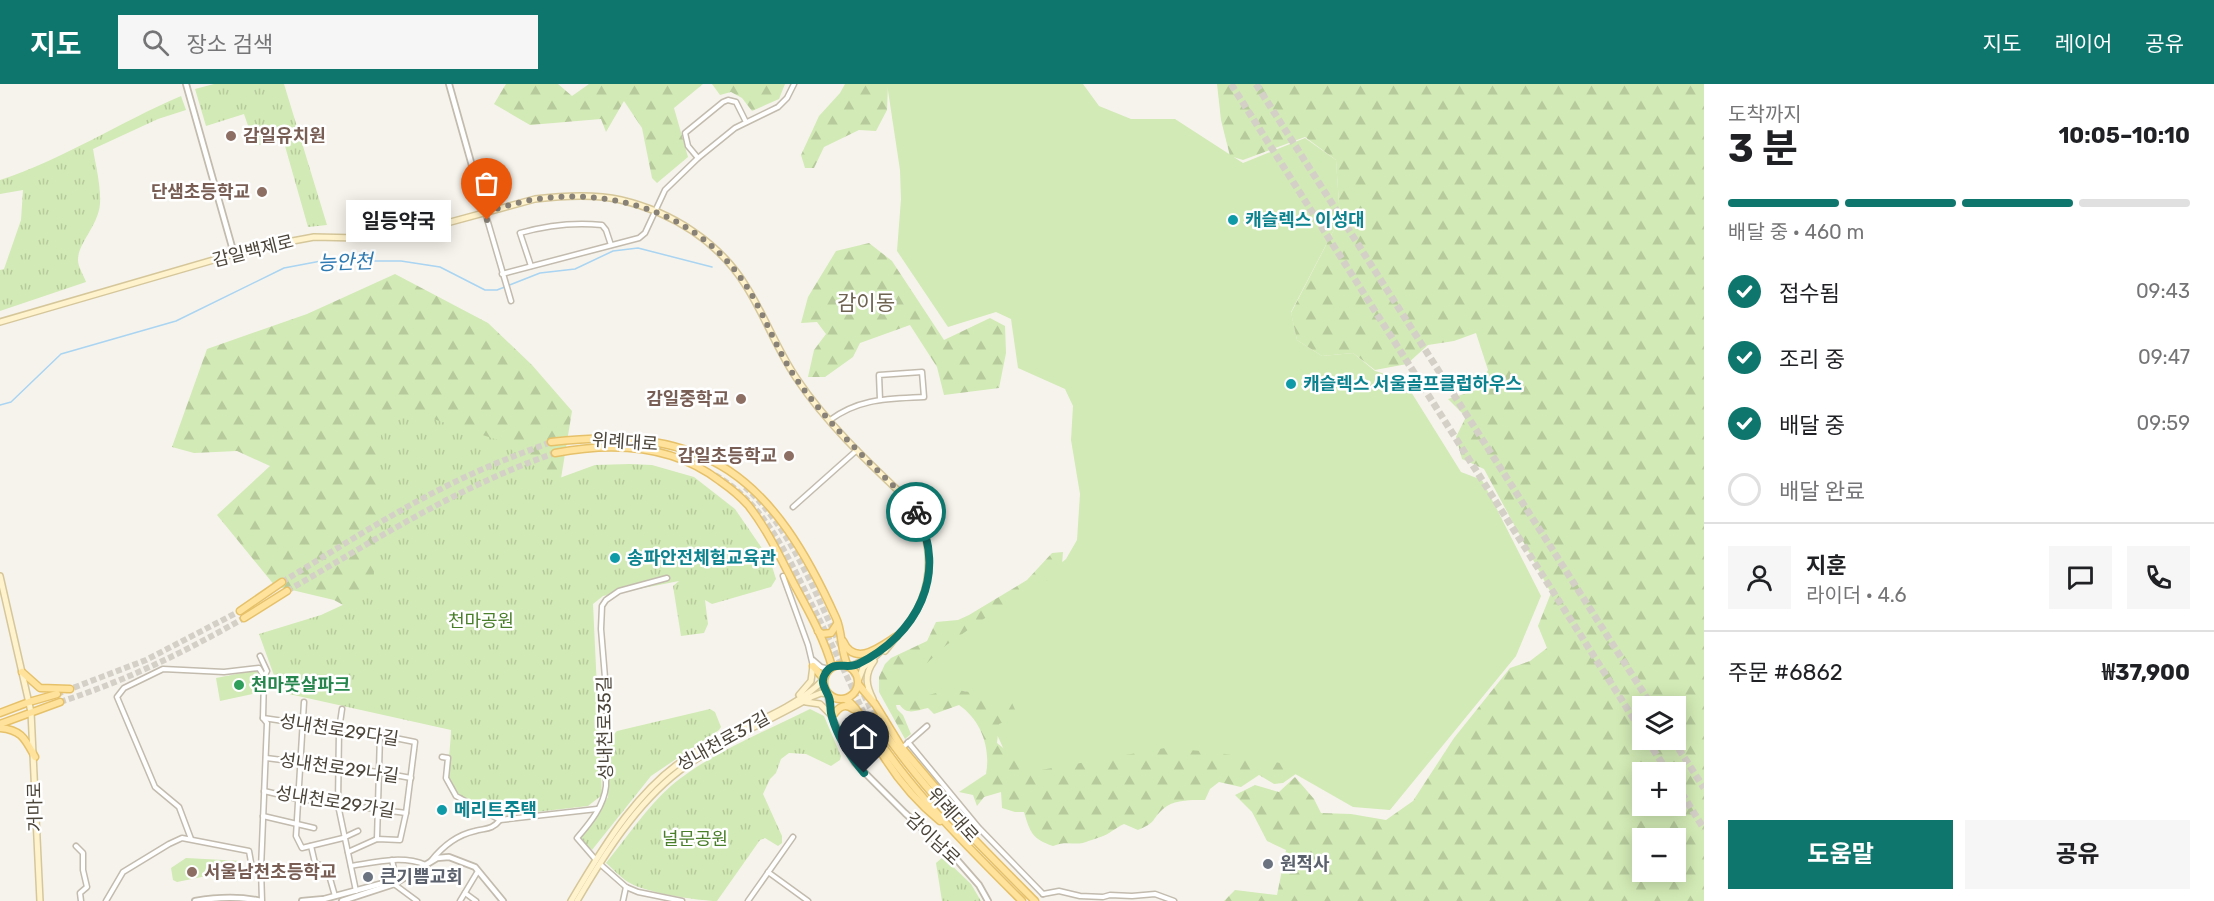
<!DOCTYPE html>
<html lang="ko">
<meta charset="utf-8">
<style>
body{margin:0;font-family:Rubik,"Noto Sans KR",sans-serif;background:#f6f6f6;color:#202124;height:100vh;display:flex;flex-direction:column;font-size:22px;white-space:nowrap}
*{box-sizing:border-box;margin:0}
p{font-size:20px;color:#757577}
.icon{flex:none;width:33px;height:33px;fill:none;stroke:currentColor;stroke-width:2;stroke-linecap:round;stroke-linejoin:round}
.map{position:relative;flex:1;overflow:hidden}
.side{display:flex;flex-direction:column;background:#fff;width:510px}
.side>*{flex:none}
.tools{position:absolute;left:1632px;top:612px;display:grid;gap:12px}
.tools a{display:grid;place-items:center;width:54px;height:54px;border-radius:0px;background:#fff;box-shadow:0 3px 15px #0003;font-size:30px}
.pin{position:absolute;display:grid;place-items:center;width:51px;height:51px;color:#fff;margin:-62px -26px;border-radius:50% 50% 50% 0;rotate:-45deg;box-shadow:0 0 6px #0007}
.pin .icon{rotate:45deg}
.courier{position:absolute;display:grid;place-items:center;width:60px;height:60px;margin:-30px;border:4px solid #0f766e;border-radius:50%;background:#fff;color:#222;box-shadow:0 2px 8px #0007}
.bubble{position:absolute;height:42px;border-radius:0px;background:#fff;box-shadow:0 3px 15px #0003;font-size:20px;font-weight:700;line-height:42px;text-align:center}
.head em{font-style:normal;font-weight:700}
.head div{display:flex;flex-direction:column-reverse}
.head{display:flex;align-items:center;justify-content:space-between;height:102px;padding:0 24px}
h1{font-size:39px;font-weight:700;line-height:45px}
.bar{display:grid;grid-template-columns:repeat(4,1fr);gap:9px 6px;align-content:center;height:72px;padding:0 24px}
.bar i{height:8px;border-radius:4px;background:#e0e0e0}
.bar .on{background:#0f766e}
.bar p{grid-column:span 4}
.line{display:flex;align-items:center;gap:15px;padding:0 24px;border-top:2px solid #e0e0e0}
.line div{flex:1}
.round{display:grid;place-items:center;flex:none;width:63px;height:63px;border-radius:0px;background:#f6f6f6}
ol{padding:0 24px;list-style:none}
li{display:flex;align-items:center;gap:18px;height:66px}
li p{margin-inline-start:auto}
li .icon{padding:6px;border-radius:50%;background:#0f766e;color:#fff;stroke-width:4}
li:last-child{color:#757577}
li i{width:33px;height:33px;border:3px solid #e0e0e0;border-radius:50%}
.button{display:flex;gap:12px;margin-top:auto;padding:12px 24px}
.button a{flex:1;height:69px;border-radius:0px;background:#0f766e;color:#fff;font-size:24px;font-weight:700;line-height:69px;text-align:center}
.button a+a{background:#f6f6f6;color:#202124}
header{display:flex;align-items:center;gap:36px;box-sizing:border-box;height:84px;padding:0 30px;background:#0f766e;color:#fff}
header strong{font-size:28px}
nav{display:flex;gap:33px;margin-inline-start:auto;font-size:21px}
.search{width:420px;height:54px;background:#f6f6f6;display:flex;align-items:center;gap:15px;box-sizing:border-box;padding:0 21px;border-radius:0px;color:#757577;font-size:22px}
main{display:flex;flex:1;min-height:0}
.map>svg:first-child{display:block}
</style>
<header>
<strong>지도</strong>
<div class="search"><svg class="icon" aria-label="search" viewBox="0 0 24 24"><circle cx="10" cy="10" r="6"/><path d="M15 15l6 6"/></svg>장소 검색</div>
<nav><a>지도</a><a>레이어</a><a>공유</a></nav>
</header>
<main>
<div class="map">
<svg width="1704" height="817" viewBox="0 0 1704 817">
<defs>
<pattern id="forest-firs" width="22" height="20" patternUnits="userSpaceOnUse" patternTransform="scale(1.5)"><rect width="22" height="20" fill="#d2eab5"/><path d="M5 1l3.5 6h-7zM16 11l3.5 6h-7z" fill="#b6ca9c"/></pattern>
<pattern id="park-tufts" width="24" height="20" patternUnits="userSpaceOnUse" patternTransform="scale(1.5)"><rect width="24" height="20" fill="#d2eab5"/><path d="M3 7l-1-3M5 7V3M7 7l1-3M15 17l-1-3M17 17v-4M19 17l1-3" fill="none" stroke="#b6ca9c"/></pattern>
</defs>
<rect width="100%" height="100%" fill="#f6f3ec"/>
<g fill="#d2eab5">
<path d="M887,0H1083L1099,22L1131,35H1175L1243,79L1305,54L1336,76L1340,134L1291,228L1297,256L1322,272L1353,269L1375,287L1403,295L1461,388L1482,396L1541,512L1516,572L1390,726L1353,723L1290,687L1032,696L1013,686L987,628L965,607L911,623L904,588L954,548L1036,500L1066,475L1077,456L1080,410L1071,356L1073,322L1065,305L1018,284L1011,235L996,228L948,243L897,167L901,115L900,86Z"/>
<path d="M257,586L262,608L220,617L216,594Z"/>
<path d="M186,774L242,777L241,785L177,798L173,796L171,784Z"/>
</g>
<g fill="url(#forest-firs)" fill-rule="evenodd">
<path d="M506,0H558L572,12L589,0H703L674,24L688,73L657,99L652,94L642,44L624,17L606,48L601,35L530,41L494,20Z"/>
<path d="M712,0H785L779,15L752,27L742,14L731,8L720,11Z"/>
<path d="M845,0H888L887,26L876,47L859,46L824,63L814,84H805L801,71L819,32L840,9Z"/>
<path d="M1217,0H1704V817H1224L1235,806L1277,811L1286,766L1267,757L1252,728L1235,711L1255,701L1279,708L1295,693L1314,715L1321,729L1351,730L1386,736L1413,717L1454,654L1510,584L1530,577L1547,564L1538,542L1551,509L1484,385L1462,375L1456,353L1466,333L1448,315L1477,306L1488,286L1476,249L1454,257L1428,261L1407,280L1375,286L1353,269L1322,272L1297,256L1291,229L1340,134L1336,76L1305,53L1243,76L1230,72L1221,36ZM1642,622H1676V656H1642ZM1642,688H1676V722H1642ZM1642,754H1676V788H1642Z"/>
<path d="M869,159L892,177L944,256L990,234L1005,242L1006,269L999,304L944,311L937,283L910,241L860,259L853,273L825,293H808L814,266L826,250L817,238L801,239L808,213L836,167Z"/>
<path d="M395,190L488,239L532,281L572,327L556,425L409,557L334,516L275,502L217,431L270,382L237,367L194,369L172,363L207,265L307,230Z"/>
<path d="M1063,468L1062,481L1048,496L1005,520L945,562L927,579L913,586L908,591V602L914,615L951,605L975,609L988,623L998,624L1012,619L1018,632L999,640L997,659L1028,684L1041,686L1165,664L1213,668L1286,680L1300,687L1283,699L1274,700L1259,691L1241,703L1219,698L1210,705L1205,716C1192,716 1174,715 1163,725C1151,736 1157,738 1138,746L1124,740C1119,742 1117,744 1112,747C1106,752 1094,755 1086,758C1075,762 1067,756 1053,762C1032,755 1030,748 1024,728H1015L1002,724L1001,708L984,713L977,722L973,711L959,708L986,690C991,664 981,636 959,621L934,630L928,624C917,626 907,632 900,621H896L897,625L903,631L911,650L905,655L879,608V593L885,580L891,574L927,557L936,538L958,536L969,531L1027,496L1052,469Z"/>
</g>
<g fill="url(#park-tufts)">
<path d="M214,0H284L327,141L308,143L283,55L255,62L244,30L206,42L195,5Z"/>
<path d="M181,12L186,26L158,35L93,65C96,83 101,102 100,120C98,142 78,159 78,176C78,183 84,192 86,198L0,227V186L4,185L21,136L23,106L0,110V96C64,75 120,38 181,12Z"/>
<path d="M396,323L498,356L554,396L595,381L630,380L652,381L694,393L735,425L770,476L776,495L771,503L712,520L705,516L708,540L704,549L681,552L673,502L679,497L603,512L593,520L602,711L588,722L502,732C485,727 454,715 449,694C447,684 451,658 451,646L280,608L259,550L321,531L373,507L382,330Z"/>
<path d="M710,625L715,628L721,643L719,646L651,692L592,766L579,754L590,742L608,713L611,653L617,647Z"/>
<path d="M810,625L824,632L841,672L840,676L831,682L806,670L789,669L781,675L776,689L770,695L763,710L782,752V759L778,762L765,754L760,756L717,817C698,817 643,808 628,798C620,793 613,785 606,779C627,753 647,723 672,701C712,668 764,648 810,625Z"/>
<path d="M943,773L971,800L981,817H942L936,779Z"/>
</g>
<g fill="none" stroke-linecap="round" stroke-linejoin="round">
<path stroke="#a9d4f2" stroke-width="1.5" d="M0,321L11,318L61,270L176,237L284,184L321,177H401L440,183L485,206H497L540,189L575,185L613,167L638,164L712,183"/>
<g stroke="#d4d0c8" stroke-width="6" stroke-dasharray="6 3" stroke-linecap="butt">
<path d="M715,391C764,419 788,472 812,521C833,562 852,603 871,645"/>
<path d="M745,403C791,444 815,509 841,563"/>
<path d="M282,498C345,460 407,419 474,389C500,377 525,368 551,358"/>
<path d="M287,507C375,456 459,402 555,369"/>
<path d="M848,578L876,636"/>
<path d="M57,610L146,576L240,527"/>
<path d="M60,618C125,597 185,568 244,534"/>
</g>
<g stroke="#d4d0c8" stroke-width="7" stroke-dasharray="7 3.5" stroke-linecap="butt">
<path d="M1231,0L1642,648"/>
<path d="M1256,0L1652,622"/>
<path d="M1647,656L1668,688"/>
<path d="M1673,656L1704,704"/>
<path d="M1676,700L1704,745"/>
</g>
<g stroke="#c2bbae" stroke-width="7">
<g id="minor">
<path d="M698,74L688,62L685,49L723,18L728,16L736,18L746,38"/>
<path d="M485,128L511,217"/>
<path d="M531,182L520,149C548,141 573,138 602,141L606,146L611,161"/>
<path d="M502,190L639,154L645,149L665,106L698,74L735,44L778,23L787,14L794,0"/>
<path d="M830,336C860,314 888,315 924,313L922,288L879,291L880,316"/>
<path d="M793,423L857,366"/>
<path d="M783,492L808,561L813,582"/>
<path d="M260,572L267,587L264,593L263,634L267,639L261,785L262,817"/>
<path d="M813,576L821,583L829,585"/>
<path d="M304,618L296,752L302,764L343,754L358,747"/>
<path d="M342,625L339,646L338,721L356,807"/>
<path d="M263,634L380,651L415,658L406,729L400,756L377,755L348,768"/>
<path d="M908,658L979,744L1043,810"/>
<path d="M902,664L927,642"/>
<path d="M442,673L448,674L446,694L456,712L500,736"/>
<path d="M266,674L378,688L411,694"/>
<path d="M264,707L298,715L406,729"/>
<path d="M263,732L314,744"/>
<path d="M191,755L179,723L155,703L117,613L124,604L163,585L224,588L259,584L264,593"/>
<path d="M377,755L380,651"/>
<path d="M76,762L83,769V786L87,803L80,809L81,817"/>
<path d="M311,762L315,779L327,784L335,812"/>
<path d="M392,776L397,798"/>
<path d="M596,776L577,754C590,739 604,722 606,702L607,618L601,545L602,522L606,516L619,507L667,494"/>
<path d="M431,777C442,763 457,751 475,747C486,744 492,746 500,736L597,725"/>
<path d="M600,780L626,803L638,808L682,817"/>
<path d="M351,782C376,778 402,771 426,781"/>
<path d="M768,788L808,817"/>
<path d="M394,800L417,817"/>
<path d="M465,809L476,817"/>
<path d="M1043,810L1059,807L1080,812L1103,813L1110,811L1132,812L1155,810L1174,817"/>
<path d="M106,817L123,788L169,760L182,754L249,767L252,784L261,785"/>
<path d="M460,817L478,787"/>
<path d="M623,817L626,803"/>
<path d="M748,817L793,753"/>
</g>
</g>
<g stroke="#c2bbae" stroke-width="8">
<g id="tertiary">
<path d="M186,0L234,170"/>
<path d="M449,0L485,128"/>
<path d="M828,611L831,631L847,666L855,679L905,729L958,777L979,801L988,817"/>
<path d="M195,817C218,813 239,812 261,817"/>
<path d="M302,817L324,815L380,800H389"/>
<path d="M342,817L394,800L437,774L449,773L475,783L503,817"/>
</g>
</g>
<g stroke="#d6c79b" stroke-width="8">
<g id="secondary">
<path d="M0,238L234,170L271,161L314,153L359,154L397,151L421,146L535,115C560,112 596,110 621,116C672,128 719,158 746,202C765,232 777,266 797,295C827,340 869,379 908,416C939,460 935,516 895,554"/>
<path d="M0,492L31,628L40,817"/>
<path d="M885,567L897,552"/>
<path d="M849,583L868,574"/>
<path d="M858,597L863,584L886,562"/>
<path d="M799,611L811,597L813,582"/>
<path d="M873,615C866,601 864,591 874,577"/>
<path d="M806,618L820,620L831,631"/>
<path d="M571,817C603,763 640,700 696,668C732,647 797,625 823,596"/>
<path d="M577,817C604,771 636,720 679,687C719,657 768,638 811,613L821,609L827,610"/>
</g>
</g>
<g stroke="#e6c16a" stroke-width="9">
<g id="primary">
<path d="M551,358C709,339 773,395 836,534C843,549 840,567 848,582"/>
<path d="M555,369C612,358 672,360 720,397C730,404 740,412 748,421C767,445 780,473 794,500C807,524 825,556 832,583"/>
<path d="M240,527L282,498"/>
<path d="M244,534L287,507"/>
<path d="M818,547L822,550L831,549L837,540"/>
<path d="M843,557C855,584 881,562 897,552"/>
<circle cx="841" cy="598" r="17"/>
<path d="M813,582L823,594"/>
<path d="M22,588L40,604L70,605"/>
<path d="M858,600L875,620L902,664L952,723L958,734"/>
<path d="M845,615C860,622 874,659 884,673C899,697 918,719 940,737"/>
<path d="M0,629L29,618L57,610"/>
<path d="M834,630C839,623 845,619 853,625"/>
<path d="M878,639C922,705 979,761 1035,817"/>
<path d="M0,640L60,618"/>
<path d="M866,643V639L873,633L884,635"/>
<path d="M0,644C22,646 25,655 35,673"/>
<path d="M871,645C913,709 968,763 1022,817"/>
</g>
</g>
<use href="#minor" stroke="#fff" stroke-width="4"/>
<use href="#tertiary" stroke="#fff" stroke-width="4.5"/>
<use href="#secondary" stroke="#fff3cd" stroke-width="5"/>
<use href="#primary" stroke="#ffe39c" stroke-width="6"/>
</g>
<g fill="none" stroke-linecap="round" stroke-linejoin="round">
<path stroke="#878178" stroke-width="6" stroke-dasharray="0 10.8" d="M487,136L485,128C502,124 520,117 538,115C618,104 699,131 745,200C765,230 776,266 797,296C828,340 870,379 908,416L916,428"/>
<path stroke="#0f766e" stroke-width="8" d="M864,689C850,672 836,651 831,629C830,623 831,616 828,611C825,604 820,598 825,590C833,575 847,586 858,580C917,551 949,490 916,428"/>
</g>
<g fill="#8d6e63" stroke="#fff" stroke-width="2">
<circle cx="231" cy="52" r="6"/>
<circle cx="262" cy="108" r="6"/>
<circle cx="741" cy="315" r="6"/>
<circle cx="789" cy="372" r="6"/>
<circle cx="192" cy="788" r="6"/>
</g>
<g fill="#0f9aa8" stroke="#fff" stroke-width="2">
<circle cx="1233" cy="136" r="6"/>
<circle cx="1291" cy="300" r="6"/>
<circle cx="615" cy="474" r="6"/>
<circle cx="442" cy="726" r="6"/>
</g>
<circle fill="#2e9e5b" stroke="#fff" stroke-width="2" cx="239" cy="601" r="6"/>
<g fill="#6b7280" stroke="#fff" stroke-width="2">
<circle cx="1268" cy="780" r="6"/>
<circle cx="368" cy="793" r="6"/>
</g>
<g text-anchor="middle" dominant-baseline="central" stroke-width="5" stroke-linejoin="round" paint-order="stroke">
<g font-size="18" font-weight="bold" fill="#785e54" stroke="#fff" text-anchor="end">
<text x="243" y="52" text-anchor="start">감일유치원</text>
<text x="250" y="108">단샘초등학교</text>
<text x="729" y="315">감일중학교</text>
<text x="777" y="372">감일초등학교</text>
<text x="204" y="788" text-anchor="start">서울남천초등학교</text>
</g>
<g font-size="18" font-weight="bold" fill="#0d838f" stroke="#fff" text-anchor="start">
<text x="1245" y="136">캐슬렉스 이성대</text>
<text x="1303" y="300">캐슬렉스 서울골프클럽하우스</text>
<text x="627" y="474">송파안전체험교육관</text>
<text x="454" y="726">메리트주택</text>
</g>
<g font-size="18" fill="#4b4439" stroke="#fff">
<text transform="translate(253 167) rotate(-14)">감일백제로</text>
<text transform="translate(625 358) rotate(4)">위례대로</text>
<text transform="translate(605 644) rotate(-91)">성내천로35길</text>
<text transform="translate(339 646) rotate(9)">성내천로29다길</text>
<text transform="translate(723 657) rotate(-29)">성내천로37길</text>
<text transform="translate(339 684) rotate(8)">성내천로29나길</text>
<text transform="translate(335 718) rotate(9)">성내천로29가길</text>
<text transform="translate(35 723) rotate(-91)">거마로</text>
<text transform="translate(953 731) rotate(48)">위례대로</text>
<text transform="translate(933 755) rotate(43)">감이남로</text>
</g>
<g font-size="18" fill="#4a7f2a" stroke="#fff">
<text x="481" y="537">천마공원</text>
<text x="695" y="755">널문공원</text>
</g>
<g font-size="18" font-weight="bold" fill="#27864d" stroke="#fff" text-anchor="start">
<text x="251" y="601">천마풋살파크</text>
</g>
<g font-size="18" font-weight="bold" fill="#5b616d" stroke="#fff" text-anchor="start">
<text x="1280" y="780">원적사</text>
<text x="380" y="793">큰기쁨교회</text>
</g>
<g font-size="20" font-style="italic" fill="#2e7ab2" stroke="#fff">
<text transform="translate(345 178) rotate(-2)">능안천</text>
</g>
<g font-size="21" fill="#6e6250" stroke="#fff">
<text x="866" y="218">감이동</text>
</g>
</g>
</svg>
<div class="tools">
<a><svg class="icon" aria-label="layers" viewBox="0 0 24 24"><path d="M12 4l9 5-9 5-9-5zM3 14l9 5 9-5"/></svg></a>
<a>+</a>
<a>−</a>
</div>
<div class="pin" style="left:487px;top:136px;background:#ea580c"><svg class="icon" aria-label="bag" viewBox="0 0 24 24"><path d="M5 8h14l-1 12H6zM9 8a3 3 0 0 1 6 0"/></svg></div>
<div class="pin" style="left:864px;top:689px;background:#1f2937"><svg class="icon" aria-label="home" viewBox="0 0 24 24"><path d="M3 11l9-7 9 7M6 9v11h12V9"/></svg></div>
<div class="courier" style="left:916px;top:428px"><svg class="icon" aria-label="bike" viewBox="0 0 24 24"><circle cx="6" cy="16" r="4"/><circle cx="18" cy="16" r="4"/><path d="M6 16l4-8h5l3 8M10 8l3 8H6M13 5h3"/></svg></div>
<div class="bubble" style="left:346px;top:116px;width:105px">일등약국</div>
</div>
<section class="side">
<div class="head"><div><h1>3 분</h1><p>도착까지</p></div><em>10:05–10:10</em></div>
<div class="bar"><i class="on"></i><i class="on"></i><i class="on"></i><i></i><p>배달 중 · 460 m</p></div>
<ol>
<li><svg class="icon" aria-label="check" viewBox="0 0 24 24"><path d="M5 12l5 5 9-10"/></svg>접수됨<p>09:43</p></li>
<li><svg class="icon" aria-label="check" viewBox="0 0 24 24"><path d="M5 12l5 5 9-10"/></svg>조리 중<p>09:47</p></li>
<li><svg class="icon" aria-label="check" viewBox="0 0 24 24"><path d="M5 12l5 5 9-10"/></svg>배달 중<p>09:59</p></li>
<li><i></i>배달 완료</li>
</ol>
<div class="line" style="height:108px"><a class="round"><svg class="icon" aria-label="person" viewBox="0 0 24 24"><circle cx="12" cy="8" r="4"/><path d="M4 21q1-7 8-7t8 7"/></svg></a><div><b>지훈</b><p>라이더 · 4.6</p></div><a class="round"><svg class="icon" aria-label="chat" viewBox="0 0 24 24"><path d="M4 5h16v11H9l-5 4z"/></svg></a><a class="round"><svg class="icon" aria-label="phone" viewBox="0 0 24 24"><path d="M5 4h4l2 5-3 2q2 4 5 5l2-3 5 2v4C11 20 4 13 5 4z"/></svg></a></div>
<div class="line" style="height:78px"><div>주문 #6862</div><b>₩37,900</b></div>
<div class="button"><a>도움말</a><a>공유</a></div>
</section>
</main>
